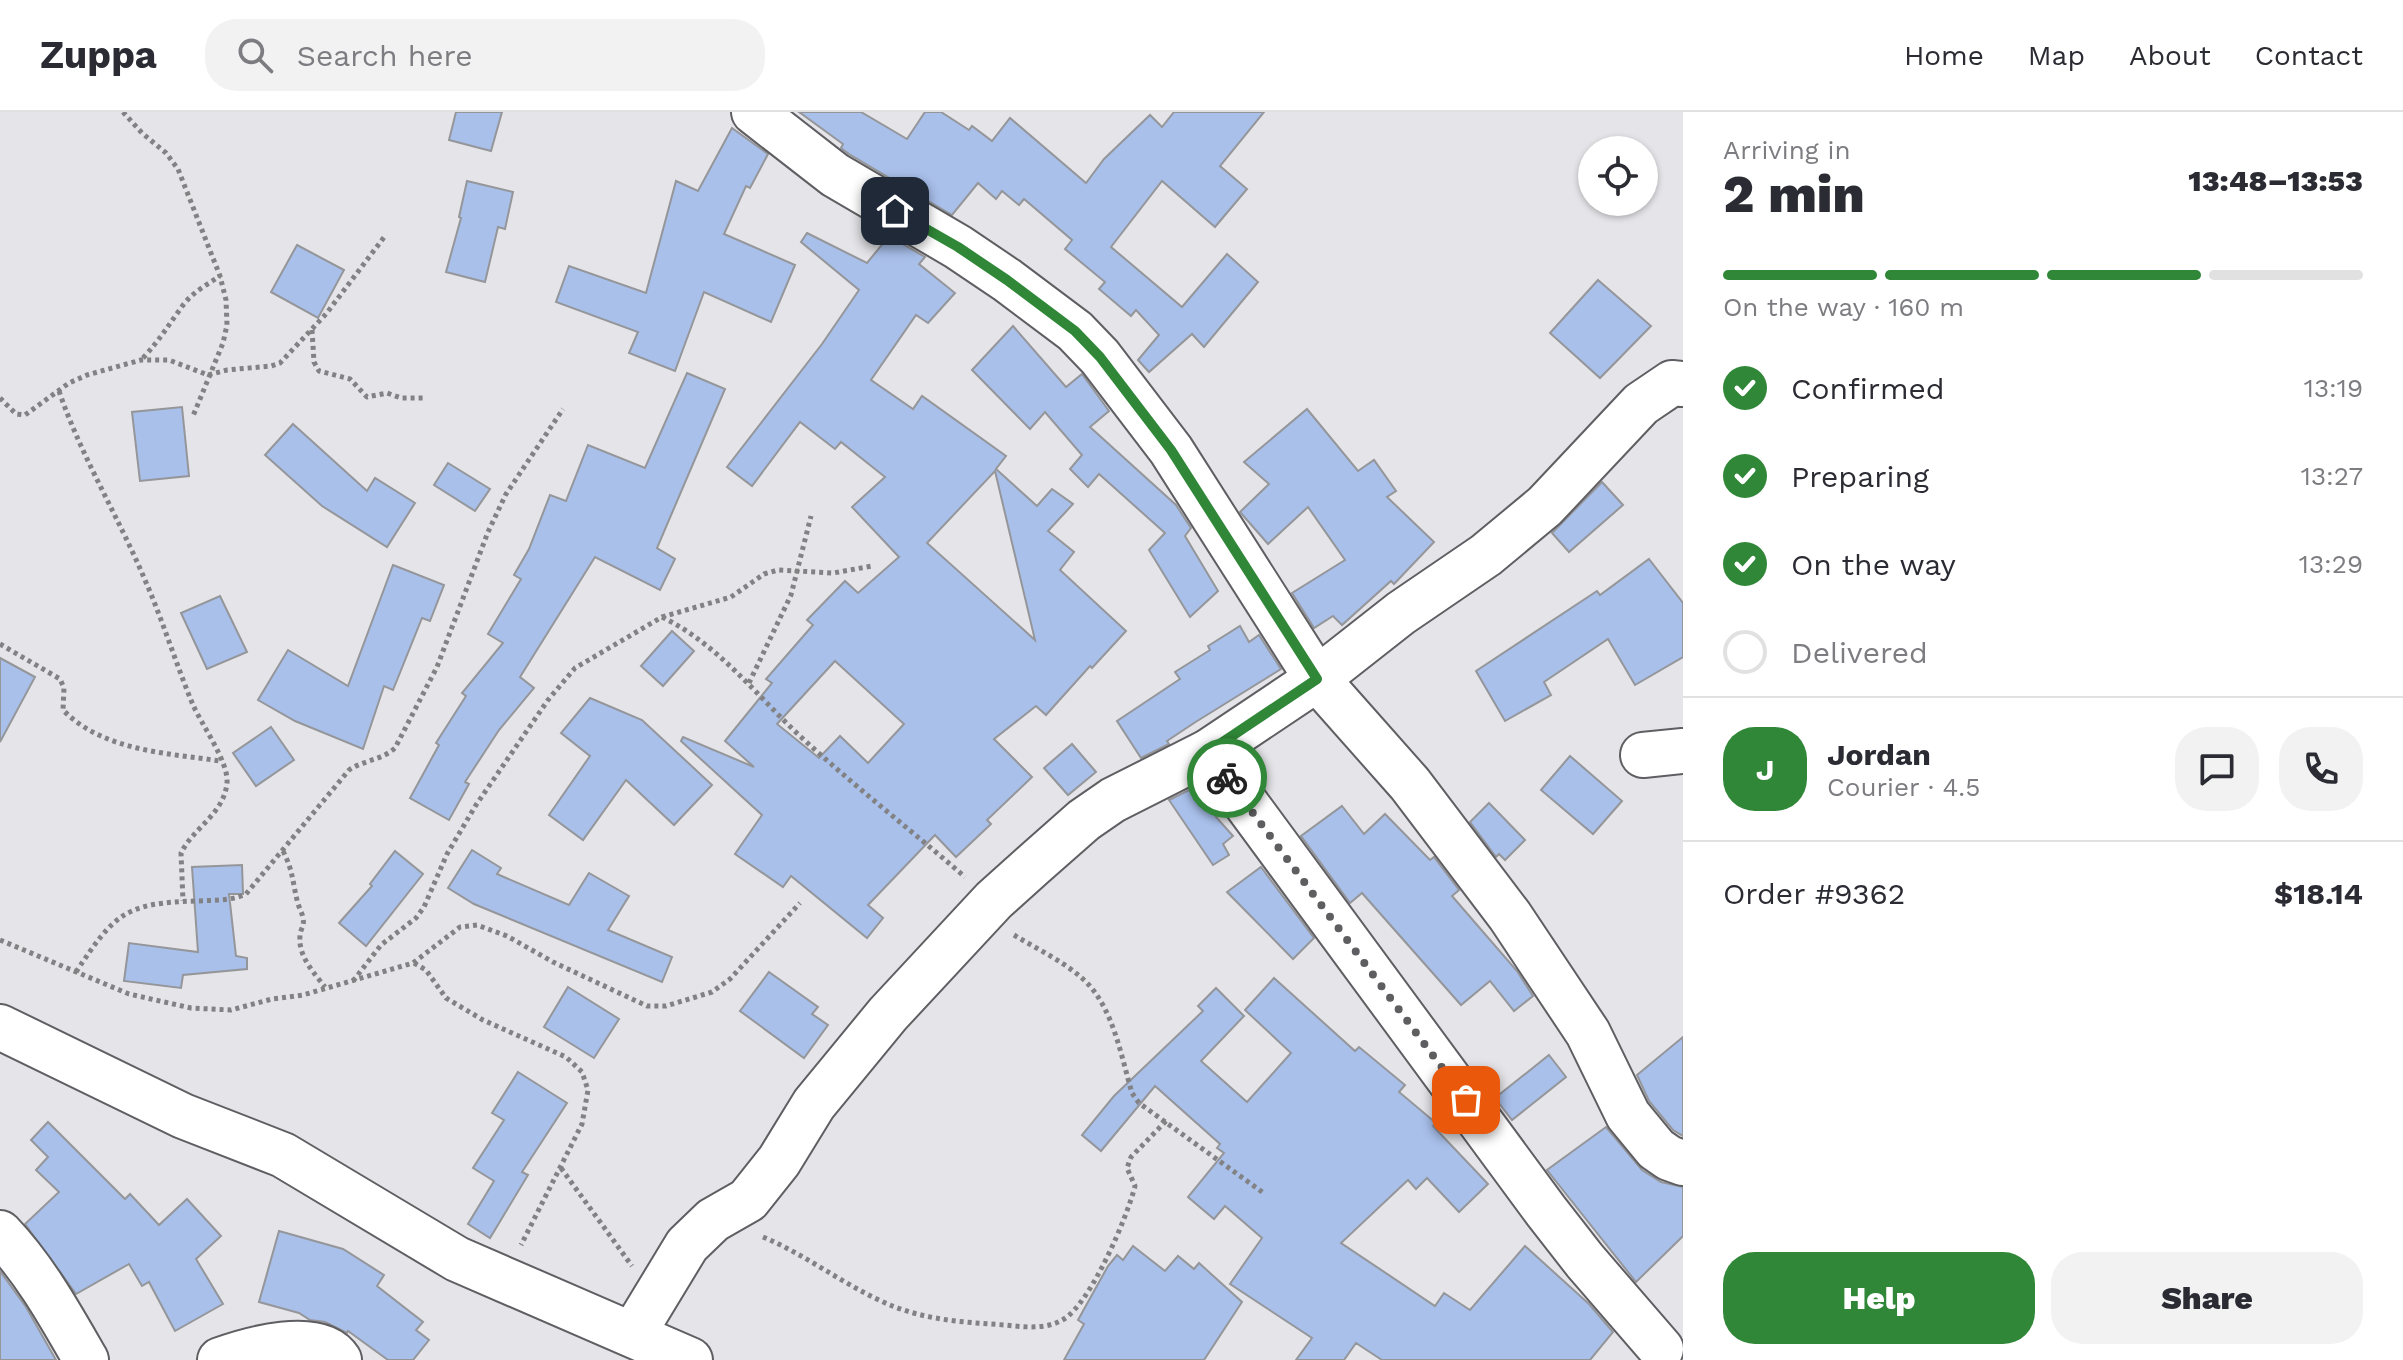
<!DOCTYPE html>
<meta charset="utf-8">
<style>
body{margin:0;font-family:"Work Sans",sans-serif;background:#f2f2f3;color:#2b2b33;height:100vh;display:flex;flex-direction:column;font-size:30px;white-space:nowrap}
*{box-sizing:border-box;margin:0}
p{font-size:26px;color:#7c7c81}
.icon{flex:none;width:44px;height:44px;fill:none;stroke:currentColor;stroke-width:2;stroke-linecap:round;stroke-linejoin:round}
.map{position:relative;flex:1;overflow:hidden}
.panel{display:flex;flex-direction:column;background:#fff;width:720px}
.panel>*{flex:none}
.buttons{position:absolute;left:1578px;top:24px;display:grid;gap:16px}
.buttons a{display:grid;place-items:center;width:80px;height:80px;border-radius:50%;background:#fff;box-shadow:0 2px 6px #0004;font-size:40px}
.pin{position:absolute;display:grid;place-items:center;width:68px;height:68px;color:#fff;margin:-34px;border-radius:16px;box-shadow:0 4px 12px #0006}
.courier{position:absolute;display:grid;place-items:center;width:80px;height:80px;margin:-40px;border:6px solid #2f8737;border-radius:50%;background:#fff;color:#222;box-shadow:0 2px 10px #0007}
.head em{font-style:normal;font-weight:800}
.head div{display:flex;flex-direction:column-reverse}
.head{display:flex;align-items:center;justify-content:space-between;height:136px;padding:0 40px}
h1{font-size:52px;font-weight:800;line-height:60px}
.bar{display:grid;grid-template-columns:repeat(4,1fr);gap:12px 8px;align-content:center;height:96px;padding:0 40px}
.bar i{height:10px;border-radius:6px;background:#e1e1e2}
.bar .on{background:#2f8737}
.bar p{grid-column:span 4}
.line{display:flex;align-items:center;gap:20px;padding:0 40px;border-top:2px solid #e1e1e2}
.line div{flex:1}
.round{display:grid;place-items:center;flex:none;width:84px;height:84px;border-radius:32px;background:#f2f2f3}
ol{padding:0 40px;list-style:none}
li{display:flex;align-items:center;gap:24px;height:88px}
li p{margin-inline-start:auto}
li .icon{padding:8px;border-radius:50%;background:#2f8737;color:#fff;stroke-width:4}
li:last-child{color:#7c7c81}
li i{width:44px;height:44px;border:4px solid #e1e1e2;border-radius:50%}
.cta{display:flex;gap:16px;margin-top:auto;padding:16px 40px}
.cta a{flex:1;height:92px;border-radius:32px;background:#2f8737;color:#fff;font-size:32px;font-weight:800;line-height:92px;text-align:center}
.cta a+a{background:#f2f2f3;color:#2b2b33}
header{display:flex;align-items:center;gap:48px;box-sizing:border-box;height:112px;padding:0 40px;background:#fff;border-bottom:2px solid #e1e1e2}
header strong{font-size:38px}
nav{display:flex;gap:44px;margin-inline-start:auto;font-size:28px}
.search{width:560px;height:72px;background:#f2f2f3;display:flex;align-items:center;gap:20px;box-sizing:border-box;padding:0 28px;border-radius:32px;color:#7c7c81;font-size:30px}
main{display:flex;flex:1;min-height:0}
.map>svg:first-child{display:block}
</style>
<header>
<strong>Zuppa</strong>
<div class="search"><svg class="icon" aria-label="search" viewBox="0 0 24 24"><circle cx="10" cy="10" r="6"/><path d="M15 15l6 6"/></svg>Search here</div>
<nav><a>Home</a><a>Map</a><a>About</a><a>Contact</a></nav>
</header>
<main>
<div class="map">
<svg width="1683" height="1248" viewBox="0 0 1683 1248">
<rect width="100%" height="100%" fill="#e5e4e8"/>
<g fill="#a9c0eb" stroke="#94969a" stroke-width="2" fill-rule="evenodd">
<path d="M456,0H502L491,39L449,28Z"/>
<path d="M799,0H861L907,27L925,0H941L969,18L972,14L992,29L1010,6L1086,71L1104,47L1150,3L1162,15L1174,0H1264L1220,54L1247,77L1215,115L1162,69L1111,135L1182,195L1227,142L1258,170L1204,235L1192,222L1149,260L1138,248L1159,223L1136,198L1131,204L1099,177L1105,170L1065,137L1072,128L1024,87L1019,93L1002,79L996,87L978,71L952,103L849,42L841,36L843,32Z"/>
<path d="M732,16L768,42L750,76L746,74L724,122L795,153L771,210L704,180L675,259L629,241L638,220L556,190L569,154L646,181L676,69L698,79Z"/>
<path d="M467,69L513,80L505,117L498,115L485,170L446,160L461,106L459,105Z"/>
<path d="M807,121L867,151L889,124L925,145L919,152L955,181L928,211L916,203L871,268L913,297L922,284L1006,344L996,357L1037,394L1052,377L1073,392L1048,419L1074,440L1060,458L1126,519L1092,556L1090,554L1046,603L1036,594L994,627L1032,665L987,708L991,712L956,745L935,723L868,793L883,806L867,826L791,764L783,775L735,742L762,703L681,629L683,625L754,655L725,629L772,571L766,567L813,513L807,508L845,469L858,481L899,445L852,395L885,365L841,330L835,337L800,310L752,374L727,355L822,232L859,178L801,130ZM995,359L1035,528L927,431ZM835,549L904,612L868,651L840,624L819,646L777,612Z"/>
<path d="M297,133L344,158L318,206L271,180Z"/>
<path d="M1598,168L1651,214L1600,266L1550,221Z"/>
<path d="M1013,214L1066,275L1082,262L1109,299L1090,315L1176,393L1191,416L1185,424L1218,479L1190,505L1149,438L1165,421L1099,362L1088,375L1070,357L1082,343L1045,300L1030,317L972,258Z"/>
<path d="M687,261L725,277L657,436L675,447L660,478L595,445L520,565L534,576L499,618L465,670L469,672L449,708L410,686L439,633L436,631L466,584L462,581L503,531L488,522L521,467L514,463L529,437L550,383L566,389L588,333L645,356Z"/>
<path d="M182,295L189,364L140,369L132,300Z"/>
<path d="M1307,297L1358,359L1374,348L1396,379L1387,385L1434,430L1394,472L1391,469L1342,513L1333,504L1314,516L1292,481L1345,448L1308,395L1268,432L1240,400L1269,372L1244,350Z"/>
<path d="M293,312L367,379L375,366L415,391L387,435L322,394L265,343Z"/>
<path d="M448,351L490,377L475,399L434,373Z"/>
<path d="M1602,370L1623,393L1569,440L1552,421Z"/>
<path d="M1649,447L1683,491V545L1635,573L1608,527L1544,570L1551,583L1505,609L1476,559L1597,479L1600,483Z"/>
<path d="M393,453L444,473L430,509L422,506L393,578L384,574L363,637L295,609L258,588L288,538L348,574Z"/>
<path d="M220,484L247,540L207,557L181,501Z"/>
<path d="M1240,514L1249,530L1259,523L1281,557L1194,611L1167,629L1169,632L1141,646L1117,609L1180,567L1175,560L1210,538L1208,534Z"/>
<path d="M672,519L694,539L663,574L641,554Z"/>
<path d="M0,546L35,565L0,630Z"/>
<path d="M590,586L642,608L712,673L674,713L626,668L583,728L549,703L590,644L561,621Z"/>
<path d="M271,615L294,648L256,674L233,641Z"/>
<path d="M1072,632L1096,660L1068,683L1044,656Z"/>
<path d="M1570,644L1622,689L1593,722L1541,678Z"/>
<path d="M1193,676L1203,694L1209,690L1216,705L1233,724L1223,732L1229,743L1213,753L1169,688Z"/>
<path d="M1489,691L1525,728L1505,748L1499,742L1496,745L1470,710Z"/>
<path d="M1342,694L1364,722L1385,702L1430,748L1434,745L1459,778L1452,784L1517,859L1533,884L1514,899L1490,869L1461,893L1362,781L1350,791L1301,724Z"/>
<path d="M472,738L501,756L497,762L569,793L589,761L629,784L608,818L672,845L662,870L474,792L448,776Z"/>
<path d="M395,739L423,762L366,834L339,811L372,774L370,772Z"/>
<path d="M242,753L243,782H229L236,844L247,846V857L183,863L181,876L124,869L129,831L198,840L192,755Z"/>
<path d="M1261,755L1314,826L1293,847L1227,780Z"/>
<path d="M769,860L818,895L812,902L828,913L804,946L740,899Z"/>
<path d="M1274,866L1355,939L1359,935L1405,973L1399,980L1436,1011L1433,1014L1488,1072L1459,1100L1427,1066L1416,1077L1408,1068L1341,1131L1435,1194L1444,1181L1470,1198L1525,1134L1589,1192L1613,1220L1590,1248H1382L1356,1231L1344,1248H1296L1312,1226L1230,1172L1262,1126L1225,1094L1214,1107L1188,1085L1224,1041L1217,1036L1220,1032L1155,974L1101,1039L1082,1023L1114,984L1203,899L1198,894L1216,876L1244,904L1201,949L1247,990L1291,941L1245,898Z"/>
<path d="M568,875L619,907L594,946L544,915Z"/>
<path d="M1683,925V1024L1673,1018L1649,989L1637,963Z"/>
<path d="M1549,943L1566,965L1512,1008L1495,986Z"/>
<path d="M518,960L567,991L522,1060L528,1063L490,1126L468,1112L494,1069L473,1056L504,1008L492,1001Z"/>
<path d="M48,1010L125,1087L130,1082L159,1113L187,1087L221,1124L196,1147L223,1192L175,1219L149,1170L142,1174L129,1152L76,1182L25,1112L59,1080L36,1058L48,1045L31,1028Z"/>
<path d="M1606,1015L1642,1058L1661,1070L1683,1075V1124L1636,1170L1547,1058Z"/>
<path d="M279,1119L343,1137L384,1163L377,1174L423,1210L416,1218L429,1228L413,1248H388L348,1219L347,1221L325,1210L310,1208L299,1201L259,1190Z"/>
<path d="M1133,1134L1165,1159L1178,1144L1194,1157L1199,1151L1242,1190L1204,1248H1064L1084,1212L1078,1208L1108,1154L1117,1143L1123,1148Z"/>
<path d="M0,1159L26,1195L56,1248H0Z"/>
</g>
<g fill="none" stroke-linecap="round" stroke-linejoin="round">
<g stroke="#5f5e62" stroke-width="48">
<g id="minor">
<path d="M754,0L835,63L958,135L1007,168L1075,219L1100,245L1171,338L1317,567L1410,672L1510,804L1588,921L1628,1003L1656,1037L1669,1046L1683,1051"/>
<path d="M1208,640L1546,1099L1585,1149L1661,1237"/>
<path d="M1643,643L1683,639"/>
<path d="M0,915L183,1004L283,1043L457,1147L690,1248"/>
<path d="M0,1121C36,1159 60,1203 86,1248"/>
<path d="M633,1222L687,1133L713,1108L748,1088L779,1049L814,992L888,902L994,788L1033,753L1084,708L1113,688L1208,640L1317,567L1401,501L1486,443L1545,394L1641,292L1672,271L1683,272"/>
<path d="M220,1248C248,1238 319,1217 339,1248"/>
</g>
</g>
<g stroke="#828284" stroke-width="5" stroke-dasharray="4 4" stroke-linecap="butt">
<path d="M123,0L142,21L166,41L178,57L220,164L226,188L227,213L223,231L193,304"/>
<path d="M312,218L314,250L319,259L350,267L367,285L387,281L401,286H424"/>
<path d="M143,246C158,230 168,214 181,196C190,182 206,173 220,164"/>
<path d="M59,279C81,344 118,404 145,468C163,509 176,552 193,593C202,613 229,651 227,671C224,702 193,716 181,741L183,789"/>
<path d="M0,286L16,302L25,303L69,271L87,263L141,248H169L208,263L227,258L271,254L280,251L326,202L385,124"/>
<path d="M662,505C719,533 755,582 801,625C854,674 911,718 965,765"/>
<path d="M0,532L60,567L64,576L63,598C103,639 167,641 220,649"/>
<path d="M749,571L791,483L811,404"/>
<path d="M283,739C293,759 292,767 297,788C298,794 302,800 303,806C305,814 300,817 300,824C298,844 314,861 325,875"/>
<path d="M1014,823C1037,837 1063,849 1083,867C1113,894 1121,944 1132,981L1139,991L1265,1082"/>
<path d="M0,828L129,882L191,896L231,898L272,887L303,883L413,851L460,815L477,813L507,824L553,850L647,894H666L712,880L730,867L800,791"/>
<path d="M414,851L426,858L446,886L483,908L566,945L582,960L588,978L582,1012L521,1133"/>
<path d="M76,860C115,801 125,791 197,789C214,788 231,789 246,782L349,658C364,648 382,648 395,636L437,555L488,420L506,382L563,297"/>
<path d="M353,869L381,833L416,806L424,795L447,742L476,693L548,588L575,556L662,505L731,485L764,462L778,458L833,461L872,454"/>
<path d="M561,1056L632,1154"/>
<path d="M763,1125C804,1142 840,1170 881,1189C921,1208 961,1210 1005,1213C1025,1215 1046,1218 1064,1207C1091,1190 1127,1106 1135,1074L1127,1056L1131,1045L1166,1009"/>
</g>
<use href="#minor" stroke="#fff" stroke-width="44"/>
</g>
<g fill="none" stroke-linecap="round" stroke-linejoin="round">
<path stroke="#5e5d60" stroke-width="8" stroke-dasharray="0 14.4" d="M1227,666L1466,988"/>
<path stroke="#2f8737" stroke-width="10" d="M895,99L958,135L1007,168L1075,219L1100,245L1171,338L1317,567L1208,640L1227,666"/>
</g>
</svg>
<div class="buttons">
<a><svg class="icon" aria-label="locate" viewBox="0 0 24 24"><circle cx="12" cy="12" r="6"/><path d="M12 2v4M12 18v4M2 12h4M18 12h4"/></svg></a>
</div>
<div class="pin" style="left:1466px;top:988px;background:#ea580c"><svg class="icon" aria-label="bag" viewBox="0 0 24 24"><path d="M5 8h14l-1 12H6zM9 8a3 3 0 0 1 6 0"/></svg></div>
<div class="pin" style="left:895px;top:99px;background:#1f2937"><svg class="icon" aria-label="home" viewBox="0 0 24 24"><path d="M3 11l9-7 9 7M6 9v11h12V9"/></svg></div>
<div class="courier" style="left:1227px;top:666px"><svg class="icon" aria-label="bike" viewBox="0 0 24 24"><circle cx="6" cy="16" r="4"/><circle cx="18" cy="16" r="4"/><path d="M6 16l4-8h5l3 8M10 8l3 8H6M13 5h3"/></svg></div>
</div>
<section class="panel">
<div class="head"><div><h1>2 min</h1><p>Arriving in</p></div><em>13:48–13:53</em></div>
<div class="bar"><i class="on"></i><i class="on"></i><i class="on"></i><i></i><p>On the way · 160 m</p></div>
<ol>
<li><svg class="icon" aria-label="check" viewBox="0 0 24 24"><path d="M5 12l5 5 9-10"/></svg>Confirmed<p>13:19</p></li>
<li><svg class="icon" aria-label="check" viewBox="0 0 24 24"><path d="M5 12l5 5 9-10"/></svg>Preparing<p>13:27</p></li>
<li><svg class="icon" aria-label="check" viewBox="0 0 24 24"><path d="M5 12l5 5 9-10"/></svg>On the way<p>13:29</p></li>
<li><i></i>Delivered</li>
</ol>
<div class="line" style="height:144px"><b class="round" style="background:#2f8737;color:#fff">J</b><div><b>Jordan</b><p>Courier · 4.5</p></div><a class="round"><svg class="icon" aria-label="chat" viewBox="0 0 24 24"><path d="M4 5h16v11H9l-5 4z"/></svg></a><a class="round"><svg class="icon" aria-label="phone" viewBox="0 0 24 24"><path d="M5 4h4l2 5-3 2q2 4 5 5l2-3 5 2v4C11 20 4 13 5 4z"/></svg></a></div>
<div class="line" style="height:104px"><div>Order #9362</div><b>$18.14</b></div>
<div class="cta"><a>Help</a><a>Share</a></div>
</section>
</main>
